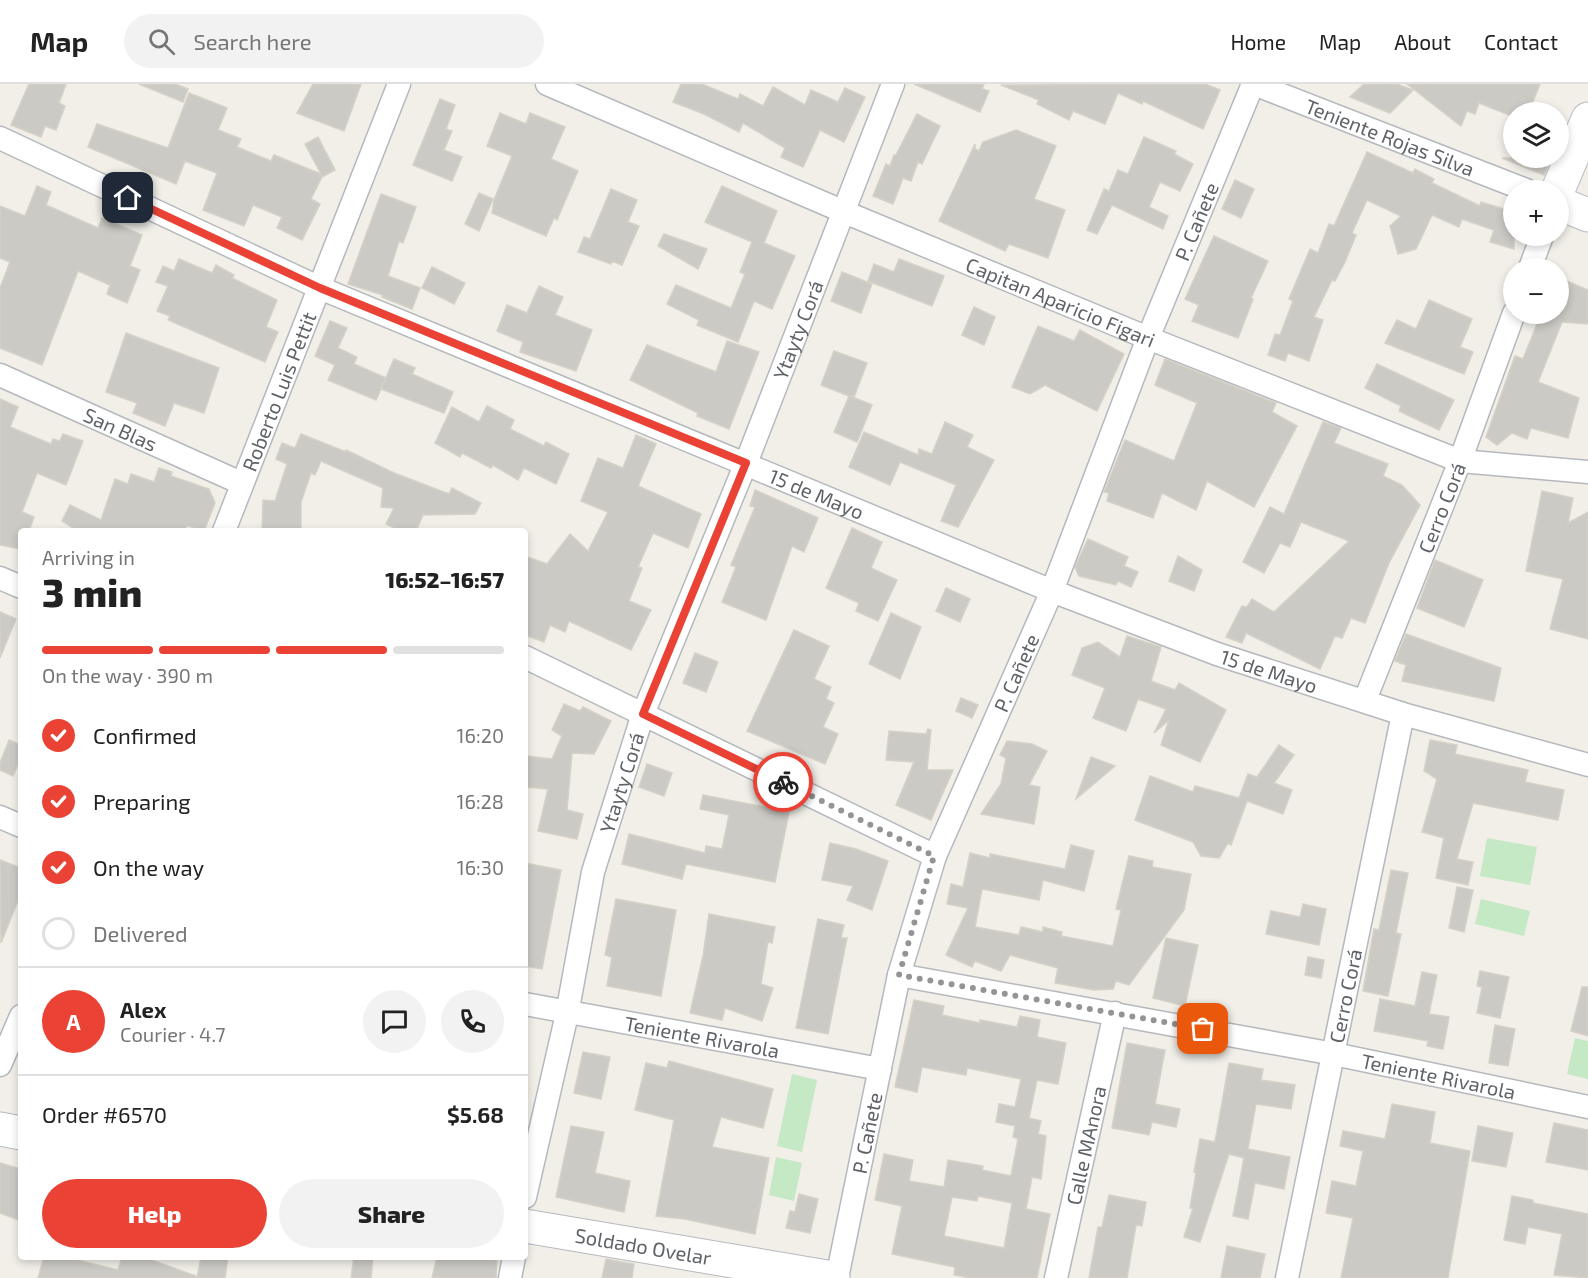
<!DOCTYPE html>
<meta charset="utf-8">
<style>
body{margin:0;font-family:"Exo 2",sans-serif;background:#f2f2f2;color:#222;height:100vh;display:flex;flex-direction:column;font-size:22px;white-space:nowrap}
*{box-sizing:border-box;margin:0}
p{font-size:20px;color:#767676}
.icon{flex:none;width:33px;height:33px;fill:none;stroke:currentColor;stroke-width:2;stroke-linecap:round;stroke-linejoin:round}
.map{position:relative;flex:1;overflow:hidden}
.sheet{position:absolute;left:18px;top:444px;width:510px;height:732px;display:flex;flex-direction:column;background:#fff;border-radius:6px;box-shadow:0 3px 9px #0003}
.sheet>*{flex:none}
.controls{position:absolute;left:1503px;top:18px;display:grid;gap:12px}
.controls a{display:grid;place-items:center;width:66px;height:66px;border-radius:50%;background:#fff;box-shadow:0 3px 9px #0003;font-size:30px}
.pin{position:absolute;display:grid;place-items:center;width:51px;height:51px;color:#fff;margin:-26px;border-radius:12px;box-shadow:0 3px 9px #0006}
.courier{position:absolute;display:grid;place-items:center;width:60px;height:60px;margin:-30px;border:4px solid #ea4335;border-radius:50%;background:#fff;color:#222;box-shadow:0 2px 8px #0007}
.head em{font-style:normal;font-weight:800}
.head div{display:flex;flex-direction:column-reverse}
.head{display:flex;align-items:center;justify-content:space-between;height:102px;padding:0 24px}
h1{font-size:39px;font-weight:800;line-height:45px}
.bar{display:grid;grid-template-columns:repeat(4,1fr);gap:9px 6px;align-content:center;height:72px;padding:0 24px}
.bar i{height:8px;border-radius:4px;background:#e0e0e0}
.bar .active{background:#ea4335}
.bar p{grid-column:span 4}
.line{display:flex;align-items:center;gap:15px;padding:0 24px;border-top:2px solid #e0e0e0}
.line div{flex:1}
.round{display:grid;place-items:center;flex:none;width:63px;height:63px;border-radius:32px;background:#f2f2f2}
ol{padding:0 24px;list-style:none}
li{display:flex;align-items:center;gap:18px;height:66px}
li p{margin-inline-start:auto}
li .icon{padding:6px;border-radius:50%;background:#ea4335;color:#fff;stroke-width:4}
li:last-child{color:#767676}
li i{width:33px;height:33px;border:3px solid #e0e0e0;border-radius:50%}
.primary-button{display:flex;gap:12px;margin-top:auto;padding:12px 24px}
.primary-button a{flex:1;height:69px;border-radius:36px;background:#ea4335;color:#fff;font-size:24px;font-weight:800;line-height:69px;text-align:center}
.primary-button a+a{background:#f2f2f2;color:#222}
header{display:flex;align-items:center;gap:36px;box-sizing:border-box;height:84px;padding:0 30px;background:#fff;border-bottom:2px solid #e0e0e0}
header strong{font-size:28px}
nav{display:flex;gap:33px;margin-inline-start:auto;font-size:21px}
.search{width:420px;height:54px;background:#f2f2f2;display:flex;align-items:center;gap:15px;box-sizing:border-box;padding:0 21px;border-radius:33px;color:#767676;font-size:22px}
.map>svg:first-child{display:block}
</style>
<header>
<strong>Map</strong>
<div class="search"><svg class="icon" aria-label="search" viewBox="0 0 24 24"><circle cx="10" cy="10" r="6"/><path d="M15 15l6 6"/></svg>Search here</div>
<nav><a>Home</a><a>Map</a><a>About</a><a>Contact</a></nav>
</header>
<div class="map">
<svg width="1588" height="1194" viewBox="0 0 1588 1194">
<rect width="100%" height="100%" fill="#f1efe8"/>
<g fill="#c5e8c5">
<path d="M1487,754L1537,763L1530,801L1480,792Z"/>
<path d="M1481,815L1530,827L1524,852L1475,840Z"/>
<path d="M1575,954L1588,957V995L1567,990Z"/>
<path d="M792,990L817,996L802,1068L777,1062Z"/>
<path d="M776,1073L802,1079L794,1117L769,1111Z"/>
</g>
<g fill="#cccac5" stroke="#d6d1c6" stroke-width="1.5" fill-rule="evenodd">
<path d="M29,0H66L59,19L65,22L56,46L45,42L41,53L11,41Z"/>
<path d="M139,0H175L188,5L183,18Z"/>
<path d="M313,0H361L344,47L297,29Z"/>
<path d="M681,0H702L738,15L740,10L763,22L773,3L805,21L811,6L838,18L845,4L865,13L844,58L820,46L803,83L781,73L785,64L743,39L739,48L704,30L673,18Z"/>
<path d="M914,0H984L982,5L989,7L980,28Z"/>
<path d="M1205,0L1220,6L1203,45L1143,17L1142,20L1118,9L1105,40L1073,27L1069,36L1037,20L1039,16L1001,1Z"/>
<path d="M1364,0H1397L1413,6L1390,29L1350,13Z"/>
<path d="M1407,0H1540L1530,25L1523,22L1521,28H1514V33L1479,19L1475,30L1467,27L1461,42Z"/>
<path d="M189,9L227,24L218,46L241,55L237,63L271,77L274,71L321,90L305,60L318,53L335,86L322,93L311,115L320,120L302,156L277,144L282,133L253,121L244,142L203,126L217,89L185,77L176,100L88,63L97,40L168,64Z"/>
<path d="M440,15L455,21L446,45L452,47L444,66L462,73L452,97L413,81Z"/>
<path d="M500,29L526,40L530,29L565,43L551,75L578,87L557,136L554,134L546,152L492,129L494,116L512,72L487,62Z"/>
<path d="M917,30L940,42L922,80L918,78L911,97L903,94L893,120L873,112L886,80L890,82L894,71H896Z"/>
<path d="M1016,46L1056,62L1034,115L1065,126L1048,174L1009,160L1005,167L939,137L975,60V65L979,67L983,58Z"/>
<path d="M1144,53L1176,67L1174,70L1193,80L1180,107L1160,98L1149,123L1168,132L1163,145L1112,121L1097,150L1087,146L1104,105L1109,107L1118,86L1128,90Z"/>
<path d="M1367,68L1413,89L1415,85L1434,95L1432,99L1480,122L1481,118L1514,128V165L1490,158L1494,146L1462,135L1459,143L1432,131L1416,165L1398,170L1390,142L1401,132L1367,116L1352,149L1356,151L1345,178L1335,197L1332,196L1314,233L1323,236L1309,277L1288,269L1285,277L1268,271L1275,250L1280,251L1293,217L1289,215L1310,165L1318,169L1329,140L1334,142Z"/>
<path d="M1502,74H1545L1550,76L1544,91Z"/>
<path d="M1235,96L1254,105L1241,134L1222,125Z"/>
<path d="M37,102L51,108L46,121L98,144L102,134L142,151L130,182L140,186L127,219L107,210L110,201L78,187L42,281L0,264V204L10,178L0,174V122L25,132Z"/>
<path d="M722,102L777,127L764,159L795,172L772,225L754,217L738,258L697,241L699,236L667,220L676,201L731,224L745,190L740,188L752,158L705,138Z"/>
<path d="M611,105L637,116L628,138L639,142L622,181L612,177L611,180L578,168L584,153L590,155Z"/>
<path d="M479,109L493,115L479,147L465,140Z"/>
<path d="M381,110L416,123L403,159L399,157L388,192L420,204L412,225L382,213L383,211L348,200Z"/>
<path d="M664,150L707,165L698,185L658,162Z"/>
<path d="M1214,152L1268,177L1251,214L1253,215L1238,254L1192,237L1199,221L1185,215Z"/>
<path d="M179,175L212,189L216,181L234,191L232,194L277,216L266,243L278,248L265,278L168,236L170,232L157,227L168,202L156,198L163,182L174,187Z"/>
<path d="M899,175L944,192L932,222L868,197L874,180L894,188Z"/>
<path d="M432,183L465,199L454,220L422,204Z"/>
<path d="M842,188L872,200L861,229L831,217Z"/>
<path d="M1567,197L1588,206V240L1562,238L1538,298L1579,314L1568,354L1531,344L1527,355L1512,349L1497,361L1486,353L1515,272L1523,275L1541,230H1558V217Z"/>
<path d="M539,202L563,213L555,231L592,246L576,287L520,268L523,258L497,247L507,221L527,229Z"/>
<path d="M1429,216L1472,235L1460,263L1473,268L1464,290L1385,259L1397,236L1416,245Z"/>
<path d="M974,223L995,233L984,261L962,251Z"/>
<path d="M330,237L347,244L338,264L357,273L354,280L386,294L376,316L328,296L335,281L315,272Z"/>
<path d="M1038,242L1074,257L1080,246L1124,270L1097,327L1045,301L1030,310L1012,303Z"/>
<path d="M126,249L219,284L204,329L174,319L165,342L133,329L137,319L106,308Z"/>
<path d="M727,257L759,268L729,345L697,332L698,329L630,296L647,261L716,288Z"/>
<path d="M834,267L867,279L854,313L850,312L872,321L857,358L834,348L849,312L821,301Z"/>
<path d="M394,275L415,284L412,290L453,308L444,329L381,305Z"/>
<path d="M1165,275L1276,319L1272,328L1297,342L1254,423L1207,397L1196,426L1162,409L1153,434L1107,417L1109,409L1104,408L1125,356L1174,377L1197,319L1155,301Z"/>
<path d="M1377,280L1454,316L1439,346L1399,327L1401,322L1365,304Z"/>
<path d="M0,315L18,323L10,343L51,360L53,355L60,357L63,350L83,357L66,401L37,389L22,428L34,433L29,447H21V465L0,461Z"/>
<path d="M487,322L514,336L510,345L544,362L546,358L569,370L556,400L524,384L518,396L493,381L491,384L462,369L460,373L435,359L452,323L479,338Z"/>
<path d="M945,338L973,351L967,363L994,376L958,443L941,437L956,401L900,378L890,401L849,383L864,348L918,371L919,365L932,370Z"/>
<path d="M1323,338L1341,344L1334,359L1388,380L1383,392L1402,401L1420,421L1389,479L1365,539L1351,534L1342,554L1335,552L1320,585L1246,549L1242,559L1226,553L1242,522L1247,523L1252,515L1274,528L1349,457L1301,438L1290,463L1280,459L1264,489L1243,478L1270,423L1284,430Z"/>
<path d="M301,350L346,368V366L394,389L449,410L452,404L481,419L475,430L423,431L416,447H400L386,440L394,424L381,423L383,404L321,377L315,391L311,389L301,418V447H262L263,416L275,417L287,380L276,375L282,359L295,364Z"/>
<path d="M636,351L656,360L638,402L701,430L688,464L653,449L638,483L642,484L629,517L651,526L631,566L569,537L565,548L550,541L544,558L525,551V472L547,480L570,450L588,467L608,428L581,417L598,374L623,384Z"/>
<path d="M159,384L172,388L171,392L209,405L215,419L204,447L186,441L185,447H78L62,437L70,421L101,436L115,395L128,400L131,390L154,398Z"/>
<path d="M755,406L818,434L804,468L792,462L766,536L722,518L736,483L731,481L755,423L750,422Z"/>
<path d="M1542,407L1573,414L1568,439L1588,428V555L1550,545L1563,495L1526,487Z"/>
<path d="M852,444L882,458L871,484L897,496L878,537L856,527L859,519L826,504Z"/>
<path d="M1088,455L1128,473L1124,482L1138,488L1131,503L1118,497L1116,501L1079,492L1075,483Z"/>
<path d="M1178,472L1202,486L1194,507L1169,497Z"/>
<path d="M1435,476L1483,496L1464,543L1417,524Z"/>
<path d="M946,504L970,515L960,538L936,527Z"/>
<path d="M0,528L16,535L0,574Z"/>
<path d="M891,529L921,543L900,595L869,580Z"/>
<path d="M794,546L829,562L814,595L831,603L826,615L834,619L823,643L838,650L825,680L747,647Z"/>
<path d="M1406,550L1501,584L1494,617L1402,597L1406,581L1395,577Z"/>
<path d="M1127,552L1161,563L1151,597L1175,606L1179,599L1226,626L1200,678L1161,661L1169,636L1154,649L1166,625L1138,615L1126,647L1093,634L1105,604L1072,591L1082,564L1098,558L1120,573Z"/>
<path d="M695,569L718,578L706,608L683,599Z"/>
<path d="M961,614L978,621L972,634L956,627Z"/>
<path d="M564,620L580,627L583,623L611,637L594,670L572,669L567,726L583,730L577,755L538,747L548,705L525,703L526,672L552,675L562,652L552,646Z"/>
<path d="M928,645L931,646L927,686H953L931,736L896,721L914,678L886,676L889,647L926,650Z"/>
<path d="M9,656L21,661V673L13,692L0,686V679Z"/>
<path d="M1430,656L1457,661L1455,670L1528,686L1525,698L1564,706L1558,736L1473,719L1457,775L1473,778L1468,801L1436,794L1444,754L1422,748L1437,695L1424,687Z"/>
<path d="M1007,657L1032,660L1047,667L1029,701L1040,703L1034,740L981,730L1001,700L1006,674L1000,671Z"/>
<path d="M1279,661L1294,671L1274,699L1292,706L1283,730L1247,717L1231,761L1228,759L1219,774L1201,772L1193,758L1135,736L1150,692L1193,708L1195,702L1239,714L1248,690L1257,693Z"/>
<path d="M1091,673L1115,682L1076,715Z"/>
<path d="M647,680L672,689L664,712L639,703Z"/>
<path d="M703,711L789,728L775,798L686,780L682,795L622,780L629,750L705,769L706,762L722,765L729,731L700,725Z"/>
<path d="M830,759L856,765L888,777L872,826L847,816L853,802L822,796Z"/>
<path d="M1071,761L1094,767L1084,807L1043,796L1039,816L982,805L975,843L1019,851L1021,843L1043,848V843L1062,848L1061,852L1113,862L1121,826L1116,825L1129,772L1153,777L1152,783L1191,790L1184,826L1129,901L1116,897L1113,905L1094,906L1055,899L1058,884L1010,871L1001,887L975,877L972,883L946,871L968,824L947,820L951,800L963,803L970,769L990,774V770L1065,785Z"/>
<path d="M0,776L21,784V809L1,859Z"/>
<path d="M525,779L561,786L542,885L525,882Z"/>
<path d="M1391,786L1408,789L1396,849L1401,850L1388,912L1363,907L1374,845L1379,846Z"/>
<path d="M1457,803L1473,806L1464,848L1449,844Z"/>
<path d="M616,815L676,826L661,912L607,902L612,873L605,871Z"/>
<path d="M1303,820L1326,825L1319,861L1266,850L1271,827L1300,833Z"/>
<path d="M709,830L775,843L772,859L768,858L761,900L773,904L762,937L725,924L722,936L690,929L703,872Z"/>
<path d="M818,835L844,841L841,854H847L828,950L796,944Z"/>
<path d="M1166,854L1198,861L1185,922L1153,914Z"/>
<path d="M1308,873L1324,876L1321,894L1305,891Z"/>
<path d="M1480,887L1509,893L1500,934L1477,929L1482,903L1477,902Z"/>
<path d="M1422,888L1437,891L1429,930L1449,933L1443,965L1427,962L1428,957L1374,947L1380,915L1415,922Z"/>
<path d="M1582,903H1588V952L1571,947Z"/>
<path d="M914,916L944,922L942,931L980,939V936L1017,943L1020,932L1040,936L1037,953L1066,959L1058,1000L1037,996L1029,1034L1041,1037L1038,1050L1046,1052L1041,1095L1032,1093L1026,1125L1050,1130L1037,1194H970L954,1191L955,1183L892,1170L902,1122L875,1116L884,1070L913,1076L909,1097L944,1103L948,1076L983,1082L982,1086L1011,1092L1018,1055L1013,1053L1015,1042L996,1038L999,1020L1015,1023L1021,995L967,984L966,991L922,983L917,1008L895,1003ZM978,1112L1012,1119L1004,1164L944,1152L952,1113L977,1117Z"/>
<path d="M1495,941L1515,945L1508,982L1489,979Z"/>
<path d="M1127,959L1165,966L1155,1020L1180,1025L1176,1043L1152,1038L1149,1051L1112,1044Z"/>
<path d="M583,968L610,973L601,1015L574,1009Z"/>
<path d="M669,977L773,1005L763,1044L721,1033L712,1063L769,1074L755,1150L685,1135L656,1132L674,1036L635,1026L646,979L667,984Z"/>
<path d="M1229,979L1263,985L1261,996L1295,1001L1291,1025L1256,1020L1248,1065L1290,1073L1284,1105L1255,1099L1248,1135L1233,1132L1244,1074L1229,1070L1200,1158L1184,1153L1193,1124H1190L1196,1089L1194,1088L1200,1055L1215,1058Z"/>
<path d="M1392,1020L1435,1028L1430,1059L1470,1067L1448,1194H1341L1353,1134L1326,1129L1332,1097L1356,1102L1363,1067L1340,1062L1343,1047L1385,1055Z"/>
<path d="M1554,1039L1588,1046V1086L1546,1078Z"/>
<path d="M571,1042L604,1048L595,1089L630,1097L624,1128L556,1113Z"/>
<path d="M1478,1042L1513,1049L1506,1083L1472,1077Z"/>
<path d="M0,1079L21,1085V1137L0,1129Z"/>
<path d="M799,1110L818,1115L810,1149L786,1144L790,1127L795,1128Z"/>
<path d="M1109,1111L1146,1118L1142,1142L1136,1141L1127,1194H1089L1098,1143H1102Z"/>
<path d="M1512,1112L1533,1116V1119L1588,1130V1194L1554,1191L1562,1150L1528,1143L1525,1160L1504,1156Z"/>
<path d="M1227,1162L1265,1170L1260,1194H1221Z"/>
<path d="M44,1173H65L118,1186L122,1173H143L196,1192V1194H38Z"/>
<path d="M201,1173H228L225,1194H197Z"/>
<path d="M354,1173H373L371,1194H351Z"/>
<path d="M437,1173L497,1176L496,1194H432Z"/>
<path d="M606,1175L634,1180L632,1194H602Z"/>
</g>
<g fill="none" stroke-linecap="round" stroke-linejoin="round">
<g stroke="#b5b8bc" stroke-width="25">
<g id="street">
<path id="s1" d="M547,0L842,127L1148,254L1460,377L1588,388"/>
<path id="s2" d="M1254,0L1526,106"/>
<path id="s3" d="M0,54L320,204L1052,507L1217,570L1403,630L1588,681"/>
<path d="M1530,184L1542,152"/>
<path id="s4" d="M0,291L241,399"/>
<path id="s5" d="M224,447L399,0"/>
<path d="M0,494L21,503"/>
<path d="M525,573L935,772"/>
<path id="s6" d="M1365,616L1460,377L1514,229"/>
<path d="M0,733L21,742"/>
<path id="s7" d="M899,891L1334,970L1588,1023"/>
<path id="s8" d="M525,920L880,985"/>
<path d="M0,981L21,932"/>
<path id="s9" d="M525,1113L567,930L593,788L643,630L746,379L893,0"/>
<path d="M510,1194L514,1173"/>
<path id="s10" d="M837,1194L899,891L935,772L1052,507L1148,254L1253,0"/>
<path id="s11" d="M1056,1194L1115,929"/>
<path id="s12" d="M1287,1194L1403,630"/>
</g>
</g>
<g stroke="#b6babf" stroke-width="35">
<g id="secondary">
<path d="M1558,106L1588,35"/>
<path d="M1558,119L1588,131"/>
<path d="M0,1045L21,1049"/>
<path id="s13" d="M525,1142L833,1194"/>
</g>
</g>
<use href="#street" stroke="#fff" stroke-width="22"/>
<use href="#secondary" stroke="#fff" stroke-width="33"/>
</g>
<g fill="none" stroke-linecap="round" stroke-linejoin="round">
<path stroke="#929495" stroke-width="6" stroke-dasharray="0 10.8" d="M783,698L934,772L899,891L1203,945"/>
<path stroke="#ea4335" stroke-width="8" d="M128,114L320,204L746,379L643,630L783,698"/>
</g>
<g text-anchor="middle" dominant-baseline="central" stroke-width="4.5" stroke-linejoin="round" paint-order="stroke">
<g font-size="20" fill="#5f6368" stroke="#fff">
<text stroke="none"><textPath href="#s2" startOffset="146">Teniente Rojas Silva</textPath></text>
<text stroke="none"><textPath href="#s10" startOffset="1120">P. Cañete</textPath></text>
<text stroke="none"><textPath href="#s1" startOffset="558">Capitan Aparicio Figari</textPath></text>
<text stroke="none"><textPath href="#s9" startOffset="912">Ytayty Corá</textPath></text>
<text stroke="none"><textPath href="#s5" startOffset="150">Roberto Luis Pettit</textPath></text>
<text stroke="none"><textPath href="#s4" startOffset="132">San Blas</textPath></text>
<text stroke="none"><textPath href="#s3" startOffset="891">15 de Mayo</textPath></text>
<text stroke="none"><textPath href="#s6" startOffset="207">Cerro Corá</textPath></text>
<text stroke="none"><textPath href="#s3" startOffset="1377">15 de Mayo</textPath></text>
<text stroke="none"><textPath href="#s10" startOffset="634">P. Cañete</textPath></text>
<text stroke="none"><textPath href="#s9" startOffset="426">Ytayty Corá</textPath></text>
<text stroke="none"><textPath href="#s12" startOffset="288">Cerro Corá</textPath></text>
<text stroke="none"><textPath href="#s8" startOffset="180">Teniente Rivarola</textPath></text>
<text stroke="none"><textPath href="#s7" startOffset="549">Teniente Rivarola</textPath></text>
<text stroke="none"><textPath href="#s10" startOffset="148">P. Cañete</textPath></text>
<text stroke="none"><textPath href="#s11" startOffset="136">Calle MAnora</textPath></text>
<text stroke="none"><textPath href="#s13" startOffset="120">Soldado Ovelar</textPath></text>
</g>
</g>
</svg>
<div class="controls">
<a><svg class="icon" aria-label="layers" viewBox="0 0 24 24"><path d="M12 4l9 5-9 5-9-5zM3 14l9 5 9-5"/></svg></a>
<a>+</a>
<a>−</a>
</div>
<div class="pin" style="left:1203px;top:945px;background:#ea580c"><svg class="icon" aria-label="bag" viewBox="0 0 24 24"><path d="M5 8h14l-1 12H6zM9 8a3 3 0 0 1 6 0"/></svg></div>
<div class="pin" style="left:128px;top:114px;background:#1f2937"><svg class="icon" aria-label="home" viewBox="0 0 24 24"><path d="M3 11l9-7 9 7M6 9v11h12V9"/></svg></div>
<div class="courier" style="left:783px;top:698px"><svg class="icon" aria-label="bike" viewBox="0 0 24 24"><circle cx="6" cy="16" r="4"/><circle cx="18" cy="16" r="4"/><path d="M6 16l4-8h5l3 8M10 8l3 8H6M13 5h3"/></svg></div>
<section class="sheet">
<div class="head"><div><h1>3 min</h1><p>Arriving in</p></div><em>16:52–16:57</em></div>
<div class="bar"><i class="active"></i><i class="active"></i><i class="active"></i><i></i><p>On the way · 390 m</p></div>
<ol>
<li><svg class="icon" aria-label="check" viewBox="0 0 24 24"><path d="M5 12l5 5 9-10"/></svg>Confirmed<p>16:20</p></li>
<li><svg class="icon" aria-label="check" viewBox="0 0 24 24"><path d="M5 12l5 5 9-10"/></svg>Preparing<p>16:28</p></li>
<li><svg class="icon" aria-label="check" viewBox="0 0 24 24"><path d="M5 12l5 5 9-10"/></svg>On the way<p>16:30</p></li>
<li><i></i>Delivered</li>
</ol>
<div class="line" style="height:108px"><b class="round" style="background:#ea4335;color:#fff">A</b><div><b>Alex</b><p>Courier · 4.7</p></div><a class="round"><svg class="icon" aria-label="chat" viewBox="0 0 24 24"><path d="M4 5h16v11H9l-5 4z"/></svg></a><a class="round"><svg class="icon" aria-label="phone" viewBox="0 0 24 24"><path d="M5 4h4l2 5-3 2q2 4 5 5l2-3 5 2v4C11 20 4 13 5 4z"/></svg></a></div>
<div class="line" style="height:78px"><div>Order #6570</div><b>$5.68</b></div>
<div class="primary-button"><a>Help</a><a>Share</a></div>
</section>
</div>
